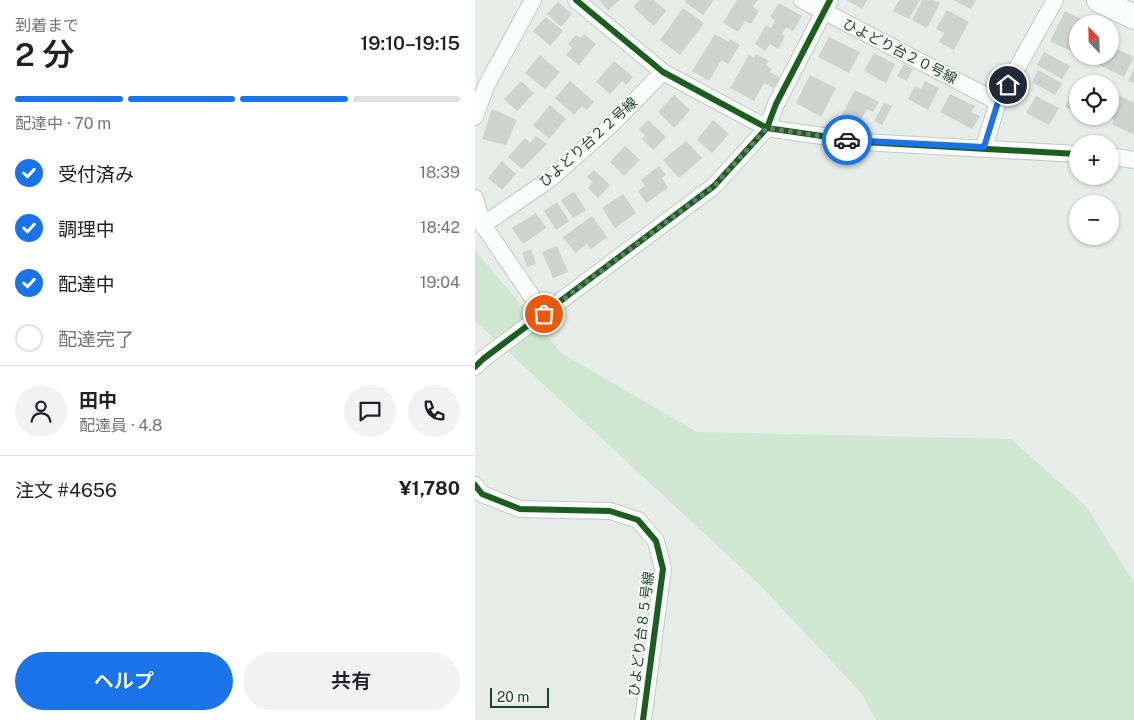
<!DOCTYPE html>
<html lang="ja">
<meta charset="utf-8">
<style>
body{margin:0;font-family:"Public Sans","Noto Sans JP",sans-serif;background:#f2f2f2;color:#202124;height:100vh;display:flex;flex-direction:column;font-size:19px;white-space:nowrap}
*{box-sizing:border-box;margin:0}
p{font-size:16px;color:#757577}
.icon{flex:none;width:28px;height:28px;fill:none;stroke:currentColor;stroke-width:2;stroke-linecap:round;stroke-linejoin:round}
.map{position:relative;flex:1;overflow:hidden}
.details{display:flex;flex-direction:column;background:#fff;width:475px}
.details>*{flex:none}
.needle{width:32px;rotate:337deg}
.tools{position:absolute;left:594px;top:15px;display:grid;gap:10px}
.tools a{display:grid;place-items:center;width:50px;height:50px;border-radius:50%;background:#fff;box-shadow:0 1px 4px #0004;font-size:25px}
.scale{position:absolute;left:15px;bottom:12px;width:59px;box-sizing:border-box;padding-left:5px;border:2px solid #224231;border-top:0;font-size:14px;line-height:18px;white-space:nowrap;color:#224231;-webkit-text-stroke:4px #f5faf6;paint-order:stroke}
.pin{position:absolute;display:grid;place-items:center;width:42px;height:42px;color:#fff;margin:-21px;border:2px solid #fff;border-radius:50%;box-shadow:0 1px 5px #0007}
.courier{position:absolute;display:grid;place-items:center;width:50px;height:50px;margin:-25px;border:4px solid #1a73e8;border-radius:50%;background:#fff;color:#222;box-shadow:0 1px 6px #0007}
.headline em{font-style:normal;font-weight:600}
.headline div{display:flex;flex-direction:column-reverse}
.headline{display:flex;align-items:center;justify-content:space-between;height:85px;padding:0 15px}
h1{font-size:32px;font-weight:600;line-height:38px}
.bar{display:grid;grid-template-columns:repeat(4,1fr);gap:8px 5px;align-content:center;height:60px;padding:0 15px}
.bar i{height:6px;border-radius:4px;background:#e0e0e0}
.bar .active{background:#1a73e8}
.bar p{grid-column:span 4}
.line{display:flex;align-items:center;gap:12px;padding:0 15px;border-top:1px solid #e0e0e0}
.line div{flex:1}
.round{display:grid;place-items:center;flex:none;width:52px;height:52px;border-radius:26px;background:#f2f2f2}
ol{padding:0 15px;list-style:none}
li{display:flex;align-items:center;gap:15px;height:55px}
li p{margin-inline-start:auto}
li .icon{padding:5px;border-radius:50%;background:#1a73e8;color:#fff;stroke-width:4}
li:last-child{color:#757577}
li i{width:28px;height:28px;border:2px solid #e0e0e0;border-radius:50%}
.button{display:flex;gap:10px;margin-top:auto;padding:10px 15px}
.button a{flex:1;height:58px;border-radius:30px;background:#1a73e8;color:#fff;font-size:20px;font-weight:600;line-height:58px;text-align:center}
.button a+a{background:#f2f2f2;color:#202124}
main{display:flex;flex:1;min-height:0}
.map>svg:first-child{display:block}
</style>
<main>
<section class="details">
<div class="headline"><div><h1>2 分</h1><p>到着まで</p></div><em>19:10–19:15</em></div>
<div class="bar"><i class="active"></i><i class="active"></i><i class="active"></i><i></i><p>配達中 · 70 m</p></div>
<ol>
<li><svg class="icon" aria-label="check" viewBox="0 0 24 24"><path d="M5 12l5 5 9-10"/></svg>受付済み<p>18:39</p></li>
<li><svg class="icon" aria-label="check" viewBox="0 0 24 24"><path d="M5 12l5 5 9-10"/></svg>調理中<p>18:42</p></li>
<li><svg class="icon" aria-label="check" viewBox="0 0 24 24"><path d="M5 12l5 5 9-10"/></svg>配達中<p>19:04</p></li>
<li><i></i>配達完了</li>
</ol>
<div class="line" style="height:90px"><a class="round"><svg class="icon" aria-label="person" viewBox="0 0 24 24"><circle cx="12" cy="8" r="4"/><path d="M4 21q1-7 8-7t8 7"/></svg></a><div><b>田中</b><p>配達員 · 4.8</p></div><a class="round"><svg class="icon" aria-label="chat" viewBox="0 0 24 24"><path d="M4 5h16v11H9l-5 4z"/></svg></a><a class="round"><svg class="icon" aria-label="phone" viewBox="0 0 24 24"><path d="M5 4h4l2 5-3 2q2 4 5 5l2-3 5 2v4C11 20 4 13 5 4z"/></svg></a></div>
<div class="line" style="height:65px"><div>注文 #4656</div><b>¥1,780</b></div>
<div class="button"><a>ヘルプ</a><a>共有</a></div>
</section>
<div class="map">
<svg width="659" height="720" viewBox="0 0 659 720">
<rect width="100%" height="100%" fill="#e6ece8"/>
<path fill="#cfe6d0" d="M0,250L86,353L222,432L536,439L611,506L659,583V720H401L387,694L286,586L0,321Z"/>
<g fill="#cdd3cf">
<path d="M124,0H145L133,10Z"/>
<path d="M165,0H179L191,11L179,26L158,7Z"/>
<path d="M211,0H239L228,15L210,2Z"/>
<path d="M262,0H283L278,7L284,11L276,24L270,21L263,32L248,23Z"/>
<path d="M371,0H392L387,9Z"/>
<path d="M424,0H445L434,19L418,11Z"/>
<path d="M447,0H458L465,3L452,28L437,20Z"/>
<path d="M478,0H501L496,9Z"/>
<path d="M83,2L97,14L86,27L72,14Z"/>
<path d="M304,3L327,16L318,31L311,27L307,34L310,36L303,49L295,44L290,51L280,44L291,25L296,28L300,20L295,17Z"/>
<path d="M208,8L229,23L205,55L185,40Z"/>
<path d="M472,10L494,22L479,50L464,42L469,33L461,29Z"/>
<path d="M590,11L611,21L610,24H602V39L596,51L575,41Z"/>
<path d="M71,17L88,31L75,46L58,31Z"/>
<path d="M635,31L644,35L638,47L659,57L649,77L616,61L618,56H635Z"/>
<path d="M109,34L121,44L104,65L91,55L97,48L93,44L101,35L105,38Z"/>
<path d="M240,34L254,42L255,39L265,45L253,64L246,60L234,81L217,71Z"/>
<path d="M354,37L385,52L374,73L343,57Z"/>
<path d="M569,52L595,66L587,79L562,65Z"/>
<path d="M399,53L420,64L411,83L389,71Z"/>
<path d="M281,54L294,61L291,65L297,69L295,72L305,78L299,88L289,83L279,101L255,88L274,55L279,58Z"/>
<path d="M65,55L85,72L70,89L50,73Z"/>
<path d="M139,61L158,77L151,85L147,81L135,94L121,82Z"/>
<path d="M429,64L438,69L432,81L422,76Z"/>
<path d="M659,69V83L653,81Z"/>
<path d="M563,70L587,83L580,95L557,82Z"/>
<path d="M335,75L361,88L346,117L321,103Z"/>
<path d="M46,81L59,93L42,111L29,99Z"/>
<path d="M95,81L119,102L112,110L107,106L99,115L80,98Z"/>
<path d="M450,81L464,88L453,110L433,99L440,86L446,89Z"/>
<path d="M602,82V113L590,107Z"/>
<path d="M380,90L404,102L398,112L392,109L384,124L380,121L377,126L365,119Z"/>
<path d="M475,94L500,106L496,112L505,116L497,129L465,112Z"/>
<path d="M199,95L215,110L199,128L183,112Z"/>
<path d="M643,95L659,103V135L637,124L639,120L632,116H635V110Z"/>
<path d="M561,96L584,108L574,125L551,113Z"/>
<path d="M409,103L417,106L407,125L399,121Z"/>
<path d="M75,105L91,119L74,139L58,125Z"/>
<path d="M17,109L42,120L31,145L7,139Z"/>
<path d="M173,120L191,137L178,150L167,139L170,135L164,129Z"/>
<path d="M238,120L254,134L237,153L222,140Z"/>
<path d="M61,136L72,144L47,169L33,157L50,138L55,143Z"/>
<path d="M211,141L227,158L204,178L188,160Z"/>
<path d="M150,146L165,160L149,176L135,162Z"/>
<path d="M27,161L41,174L27,190L13,178Z"/>
<path d="M184,166L191,175L187,178L193,188L171,203L163,191L170,186L166,180Z"/>
<path d="M119,170L135,185L123,198L113,188L118,182L112,177Z"/>
<path d="M99,192L111,210L98,218L86,200Z"/>
<path d="M148,194L161,213L140,228L127,208Z"/>
<path d="M82,202L94,221L81,230L69,211Z"/>
<path d="M61,213L71,228L48,244L37,228Z"/>
<path d="M117,216L132,237L116,249L112,244L100,253L88,237Z"/>
<path d="M82,246L93,272L78,278L67,252Z"/>
<path d="M56,249L61,264L52,267L47,253Z"/>
</g>
<g fill="none" stroke-linecap="round" stroke-linejoin="round">
<g stroke="#c3c9c5" stroke-width="18">
<g id="street">
<path d="M101,0L188,72L292,128L388,142L602,154"/>
<path d="M327,0L523,102"/>
<path d="M0,117L11,86L58,0"/>
<path d="M509,147L523,102L580,0"/>
<path d="M635,156L659,160"/>
<path d="M0,198L8,225L69,314"/>
<path d="M8,225L75,179L136,125L188,72"/>
<path d="M0,367L8,359L239,186L292,128L301,104L355,0"/>
<path d="M0,485L7,494L45,509L135,511L163,520L181,541L188,569L168,720"/>
</g>
</g>
<g stroke="#c0c8c3" stroke-width="26">
<path id="secondary" d="M624,0L659,17"/>
</g>
<use href="#street" stroke="#fbfcfc" stroke-width="16"/>
<use href="#secondary" stroke="#fbfcfc" stroke-width="24"/>
<g stroke="#f5faf6" stroke-width="9">
<g id="cycleway">
<path d="M101,0L188,72L292,128L388,142L602,154"/>
<path d="M0,367L8,359L239,186L292,128L301,104L355,0"/>
<path d="M0,485L7,494L45,509L135,511L163,520L181,541L188,569L168,720"/>
</g>
</g>
<use href="#cycleway" stroke="#1b5e20" stroke-width="6"/>
</g>
<g fill="none" stroke-linecap="round" stroke-linejoin="round">
<path stroke="#677e71" stroke-width="5" stroke-dasharray="0 9" d="M69,314L239,186L292,128L372,140"/>
<path stroke="#1a73e8" stroke-width="6" d="M372,140L509,147L523,102L533,85"/>
</g>
<g text-anchor="middle" dominant-baseline="central" stroke-width="4" stroke-linejoin="round" paint-order="stroke">
<g font-size="14" fill="#224231" stroke="#f5faf6">
<text transform="translate(425 51) rotate(27)">ひよどり台２０号線</text>
<text transform="translate(113 142) rotate(-42)">ひよどり台２２号線</text>
<text transform="translate(166 634) rotate(-83)">ひよどり台８５号線</text>
</g>
</g>
</svg>
<div class="tools">
<a><svg class="needle" viewBox="-14 -14 28 28"><path d="M0-13l5 13h-10z" fill="#e53935"/><path d="M0 13l5-13h-10z" fill="#757577"/></svg></a>
<a><svg class="icon" aria-label="locate" viewBox="0 0 24 24"><circle cx="12" cy="12" r="6"/><path d="M12 2v4M12 18v4M2 12h4M18 12h4"/></svg></a>
<a>+</a>
<a>−</a>
</div>
<div class="scale">20 m</div>
<div class="pin" style="left:69px;top:314px;background:#ea580c"><svg class="icon" aria-label="bag" viewBox="0 0 24 24"><path d="M5 8h14l-1 12H6zM9 8a3 3 0 0 1 6 0"/></svg></div>
<div class="pin" style="left:533px;top:85px;background:#1f2937"><svg class="icon" aria-label="home" viewBox="0 0 24 24"><path d="M3 11l9-7 9 7M6 9v11h12V9"/></svg></div>
<div class="courier" style="left:372px;top:140px"><svg class="icon" aria-label="car" viewBox="0 0 24 24"><path d="M5 17H2v-5l4-1 3-4h7l3 4 3 1v5h-3M9 17h6M6 11h13"/><circle cx="7" cy="17" r="2"/><circle cx="17" cy="17" r="2"/></svg></div>
</div>
</main>
